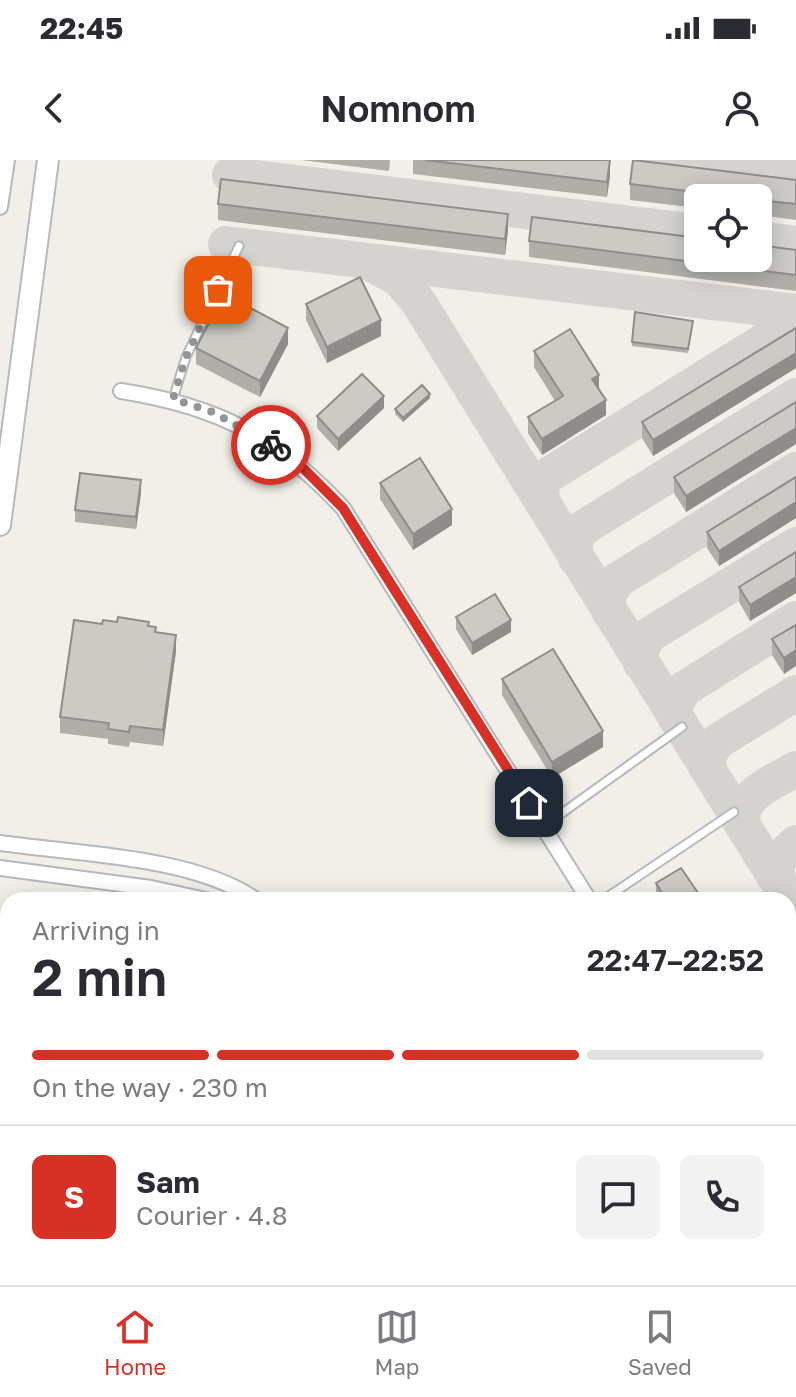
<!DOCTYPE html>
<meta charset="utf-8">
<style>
body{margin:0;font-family:"Golos Text",sans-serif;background:#f2f2f3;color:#2b2b33;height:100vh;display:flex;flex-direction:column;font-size:30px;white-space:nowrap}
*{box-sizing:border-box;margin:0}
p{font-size:26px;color:#7c7c81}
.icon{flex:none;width:44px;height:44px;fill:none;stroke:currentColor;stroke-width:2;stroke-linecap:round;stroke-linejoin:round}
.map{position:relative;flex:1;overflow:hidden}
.drawer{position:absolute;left:0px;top:732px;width:796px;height:394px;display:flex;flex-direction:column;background:#fff;border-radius:24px 24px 0 0;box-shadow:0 4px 20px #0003}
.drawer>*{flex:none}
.fabs{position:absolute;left:684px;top:24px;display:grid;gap:16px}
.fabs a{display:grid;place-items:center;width:88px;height:88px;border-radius:12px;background:#fff;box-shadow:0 4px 20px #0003;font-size:40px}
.pin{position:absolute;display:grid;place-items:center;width:68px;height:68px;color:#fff;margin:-34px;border-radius:16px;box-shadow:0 4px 12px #0006}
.courier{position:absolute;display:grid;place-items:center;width:80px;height:80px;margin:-40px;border:6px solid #d93025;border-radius:50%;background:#fff;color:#222;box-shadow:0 2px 10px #0007}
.headline em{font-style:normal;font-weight:600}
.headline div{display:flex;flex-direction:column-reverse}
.headline{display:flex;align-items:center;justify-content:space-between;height:136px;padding:0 32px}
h1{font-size:52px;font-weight:600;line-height:60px}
.bar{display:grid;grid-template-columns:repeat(4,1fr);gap:12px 8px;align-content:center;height:96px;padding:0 32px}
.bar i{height:10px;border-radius:6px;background:#e1e1e2}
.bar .on{background:#d93025}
.bar p{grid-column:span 4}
.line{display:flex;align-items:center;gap:20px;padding:0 32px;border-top:2px solid #e1e1e2}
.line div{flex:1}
.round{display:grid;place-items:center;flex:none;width:84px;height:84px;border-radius:12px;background:#f2f2f3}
.status{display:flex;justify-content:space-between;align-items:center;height:56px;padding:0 40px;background:#fff;direction:ltr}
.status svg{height:22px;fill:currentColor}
header{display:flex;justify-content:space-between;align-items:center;height:104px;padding:0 32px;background:#fff;font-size:36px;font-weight:600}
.tab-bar{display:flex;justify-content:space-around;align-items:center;height:112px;border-top:2px solid #e1e1e2;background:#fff;font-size:22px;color:#7c7c81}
.tab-bar a{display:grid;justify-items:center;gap:4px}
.tab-bar .on{color:#d93025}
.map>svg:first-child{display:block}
</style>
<div class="status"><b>22:45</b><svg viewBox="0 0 49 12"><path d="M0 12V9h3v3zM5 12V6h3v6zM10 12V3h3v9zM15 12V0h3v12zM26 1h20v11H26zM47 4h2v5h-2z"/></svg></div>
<header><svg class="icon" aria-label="back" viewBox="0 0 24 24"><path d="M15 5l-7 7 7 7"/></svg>Nomnom<svg class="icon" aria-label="person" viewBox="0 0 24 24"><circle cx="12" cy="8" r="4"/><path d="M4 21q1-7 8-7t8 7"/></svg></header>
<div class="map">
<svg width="796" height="1125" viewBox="0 0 796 1125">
<rect width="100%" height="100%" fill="#f1efe8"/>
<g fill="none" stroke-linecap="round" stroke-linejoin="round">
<g stroke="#d4d3d0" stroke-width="36">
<path d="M655,0L796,17"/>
<path d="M230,15L698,72"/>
<path d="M758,79L796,84"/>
<path d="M226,84L796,152"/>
<path d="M366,101L398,118L419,143L796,751"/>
<path d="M542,342L541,324L547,316L796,161"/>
<path d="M576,398L574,380L583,368L796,236"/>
<path d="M609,451L607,438L616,421L796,310"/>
<path d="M641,503V489L649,475L796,385"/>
<path d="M676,558L674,546L684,529L796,459"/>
<path d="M709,611L708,595L718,581L796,533"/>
<path d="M743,666C736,635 774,622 796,609"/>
<path d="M779,723L775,703L796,683"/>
</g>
<g stroke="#b5b8bc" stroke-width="11">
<g id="service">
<path d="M173,239L186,197L239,86"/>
<path d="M544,666L682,567"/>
<path d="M603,740L734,652"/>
</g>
</g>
<g stroke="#b5b8bc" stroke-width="18">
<g id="minor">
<path d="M0,47L7,0"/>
<path d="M121,231C217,246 276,276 343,348L589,740"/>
<path d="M0,683C75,694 194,696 256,740"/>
<path d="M0,708L151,728L206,740"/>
<path d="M788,987L796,983"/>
<path d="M788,1015L796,1010"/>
<path d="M146,1118L157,1125"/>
<path d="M479,1118L484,1125"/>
<path d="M507,1118L512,1125"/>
<path d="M54,1125L61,1118"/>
<path d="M566,1125L578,1118"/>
<path d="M611,1125L622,1118"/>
</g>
</g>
<g stroke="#b6babf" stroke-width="24">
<path id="secondary" d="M0,365L48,0"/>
</g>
<use href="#service" stroke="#fff" stroke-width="7"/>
<use href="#minor" stroke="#fff" stroke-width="14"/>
<use href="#secondary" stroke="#fff" stroke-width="20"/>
</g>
<g fill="#afaea9">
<path d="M301,0H390L389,11Z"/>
<path d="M413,0H610V15L607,37L413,14Z"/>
<path d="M796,20V60L758,55V38H698V48L630,40V24Z"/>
<path d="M218,44L508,70L505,95L218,60Z"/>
<path d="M529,81L796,90V131L529,97Z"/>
<path d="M306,144L381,176L327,203L306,160Z"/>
<path d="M693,165L688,193L632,186V182Z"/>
<path d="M796,168V208L653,296L642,278V262Z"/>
<path d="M288,184L260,237L196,204V188Z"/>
<path d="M534,191L599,229L606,255L542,295L528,273V257L555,241L534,207Z"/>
<path d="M430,238L403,262L395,254V249Z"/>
<path d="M796,242V284L686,352L674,333V317Z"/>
<path d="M384,248L338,291L317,268V256Z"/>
<path d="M796,317V358L719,406L707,388V372Z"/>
<path d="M380,323L452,365L413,390L380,339Z"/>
<path d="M141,333L136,369L75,362V350Z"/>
<path d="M796,392V433L750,461L739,442V427Z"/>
<path d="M456,457L511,472L472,495L456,469Z"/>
<path d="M102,464L149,467L176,491L163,586L130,582L129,587L108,584V579L60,573V557Z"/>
<path d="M796,465L784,514L772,495V479Z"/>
<path d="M502,519L603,587L552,618L502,535Z"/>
<path d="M656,723L698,740H657L656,738Z"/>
</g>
<g fill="#8f8d8a">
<path d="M610,0V15L607,37V22Z"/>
<path d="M508,54V70L505,95V79Z"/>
<path d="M381,160V176L327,203V187Z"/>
<path d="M288,168V184L260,237V221Z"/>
<path d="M796,193V208L653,296V280Z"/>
<path d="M599,215V230L592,219Z"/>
<path d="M430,234V238L403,262V258Z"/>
<path d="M384,236V248L338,291V279Z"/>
<path d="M606,240V255L542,295V279Z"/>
<path d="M796,268V284L686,352V336Z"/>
<path d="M141,320V333L136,369V357Z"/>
<path d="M796,342V358L719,406V391Z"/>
<path d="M452,349V365L413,390V374Z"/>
<path d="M796,417V433L750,461V445Z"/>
<path d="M511,460V472L472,495V483Z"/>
<path d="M176,475V491L163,586V570Z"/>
<path d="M796,490V506L784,514V498Z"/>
<path d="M603,571V587L552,618V602Z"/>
<path d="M795,891V906L788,911V895Z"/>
</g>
<g fill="#cccac5" stroke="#8f8d8a" stroke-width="2">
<path d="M425,0H610L607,22Z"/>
<path d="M633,0L796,20V44L758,40V38H745L630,24Z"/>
<path d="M221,19L508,54L505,79L218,44Z"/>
<path d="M532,57L698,78V98H758V85L796,90V115L529,81Z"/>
<path d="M360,117L381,160L327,187L306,144Z"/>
<path d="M224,134L288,168L260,221L196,188Z"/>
<path d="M635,152L693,161L688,189L632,182Z"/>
<path d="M796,168V193L653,280L642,262Z"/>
<path d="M570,169L599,215L592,219L606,240L542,279L528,257L563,236L534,191Z"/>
<path d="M362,214L384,236L338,279L317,256Z"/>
<path d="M422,225L430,234L403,258L395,249Z"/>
<path d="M796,242V268L686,336L674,317Z"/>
<path d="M420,298L452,349L413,374L380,323Z"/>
<path d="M80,313L141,320L136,357L75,350Z"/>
<path d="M796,317V342L719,391L707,372Z"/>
<path d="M796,392V417L750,445L739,427Z"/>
<path d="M495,434L511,460L472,483L456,457Z"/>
<path d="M118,457L149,462L148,466L156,467L155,472L176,475L163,570L130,566L129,572L108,569L109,563L60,557L74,460L102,464L103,460L117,462Z"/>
<path d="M796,465V490L784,498L772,479Z"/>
<path d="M553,489L603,571L552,602L502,519Z"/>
<path d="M681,708L698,733L693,736L695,740H666L656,723Z"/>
<path d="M788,879L795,891L788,895Z"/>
</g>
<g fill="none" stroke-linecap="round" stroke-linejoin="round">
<path stroke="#929495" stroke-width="8" stroke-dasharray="0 14.4" d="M218,130L186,197L173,239L213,252L271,285"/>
<path stroke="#d93025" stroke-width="10" d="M271,285L300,305L343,348L529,643"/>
</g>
</svg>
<div class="fabs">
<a><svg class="icon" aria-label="locate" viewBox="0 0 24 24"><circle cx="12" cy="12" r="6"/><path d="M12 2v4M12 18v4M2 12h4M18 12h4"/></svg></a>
</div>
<div class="pin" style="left:218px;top:130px;background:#ea580c"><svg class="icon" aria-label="bag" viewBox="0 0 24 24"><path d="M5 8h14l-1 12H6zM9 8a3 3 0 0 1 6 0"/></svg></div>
<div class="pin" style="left:529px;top:643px;background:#1f2937"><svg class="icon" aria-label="home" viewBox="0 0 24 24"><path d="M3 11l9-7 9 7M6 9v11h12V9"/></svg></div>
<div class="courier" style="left:271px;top:285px"><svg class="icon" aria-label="bike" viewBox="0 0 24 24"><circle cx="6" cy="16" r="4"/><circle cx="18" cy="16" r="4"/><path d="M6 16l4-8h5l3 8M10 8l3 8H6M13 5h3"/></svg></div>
<section class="drawer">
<div class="headline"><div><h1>2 min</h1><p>Arriving in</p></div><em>22:47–22:52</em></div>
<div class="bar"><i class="on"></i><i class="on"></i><i class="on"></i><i></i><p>On the way · 230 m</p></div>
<div class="line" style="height:144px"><b class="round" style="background:#d93025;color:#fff">S</b><div><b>Sam</b><p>Courier · 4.8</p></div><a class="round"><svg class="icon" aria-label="chat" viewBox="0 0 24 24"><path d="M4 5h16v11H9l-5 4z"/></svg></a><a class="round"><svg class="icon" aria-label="phone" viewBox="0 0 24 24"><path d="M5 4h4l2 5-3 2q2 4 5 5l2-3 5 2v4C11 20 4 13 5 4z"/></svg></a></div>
</section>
</div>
<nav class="tab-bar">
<a class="on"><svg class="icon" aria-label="home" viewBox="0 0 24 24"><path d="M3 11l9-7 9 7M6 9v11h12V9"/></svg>Home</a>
<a><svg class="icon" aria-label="map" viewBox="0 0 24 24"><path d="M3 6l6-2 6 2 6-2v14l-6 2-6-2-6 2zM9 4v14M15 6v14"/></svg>Map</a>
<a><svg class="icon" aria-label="saved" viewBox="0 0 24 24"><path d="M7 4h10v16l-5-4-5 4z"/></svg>Saved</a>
</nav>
